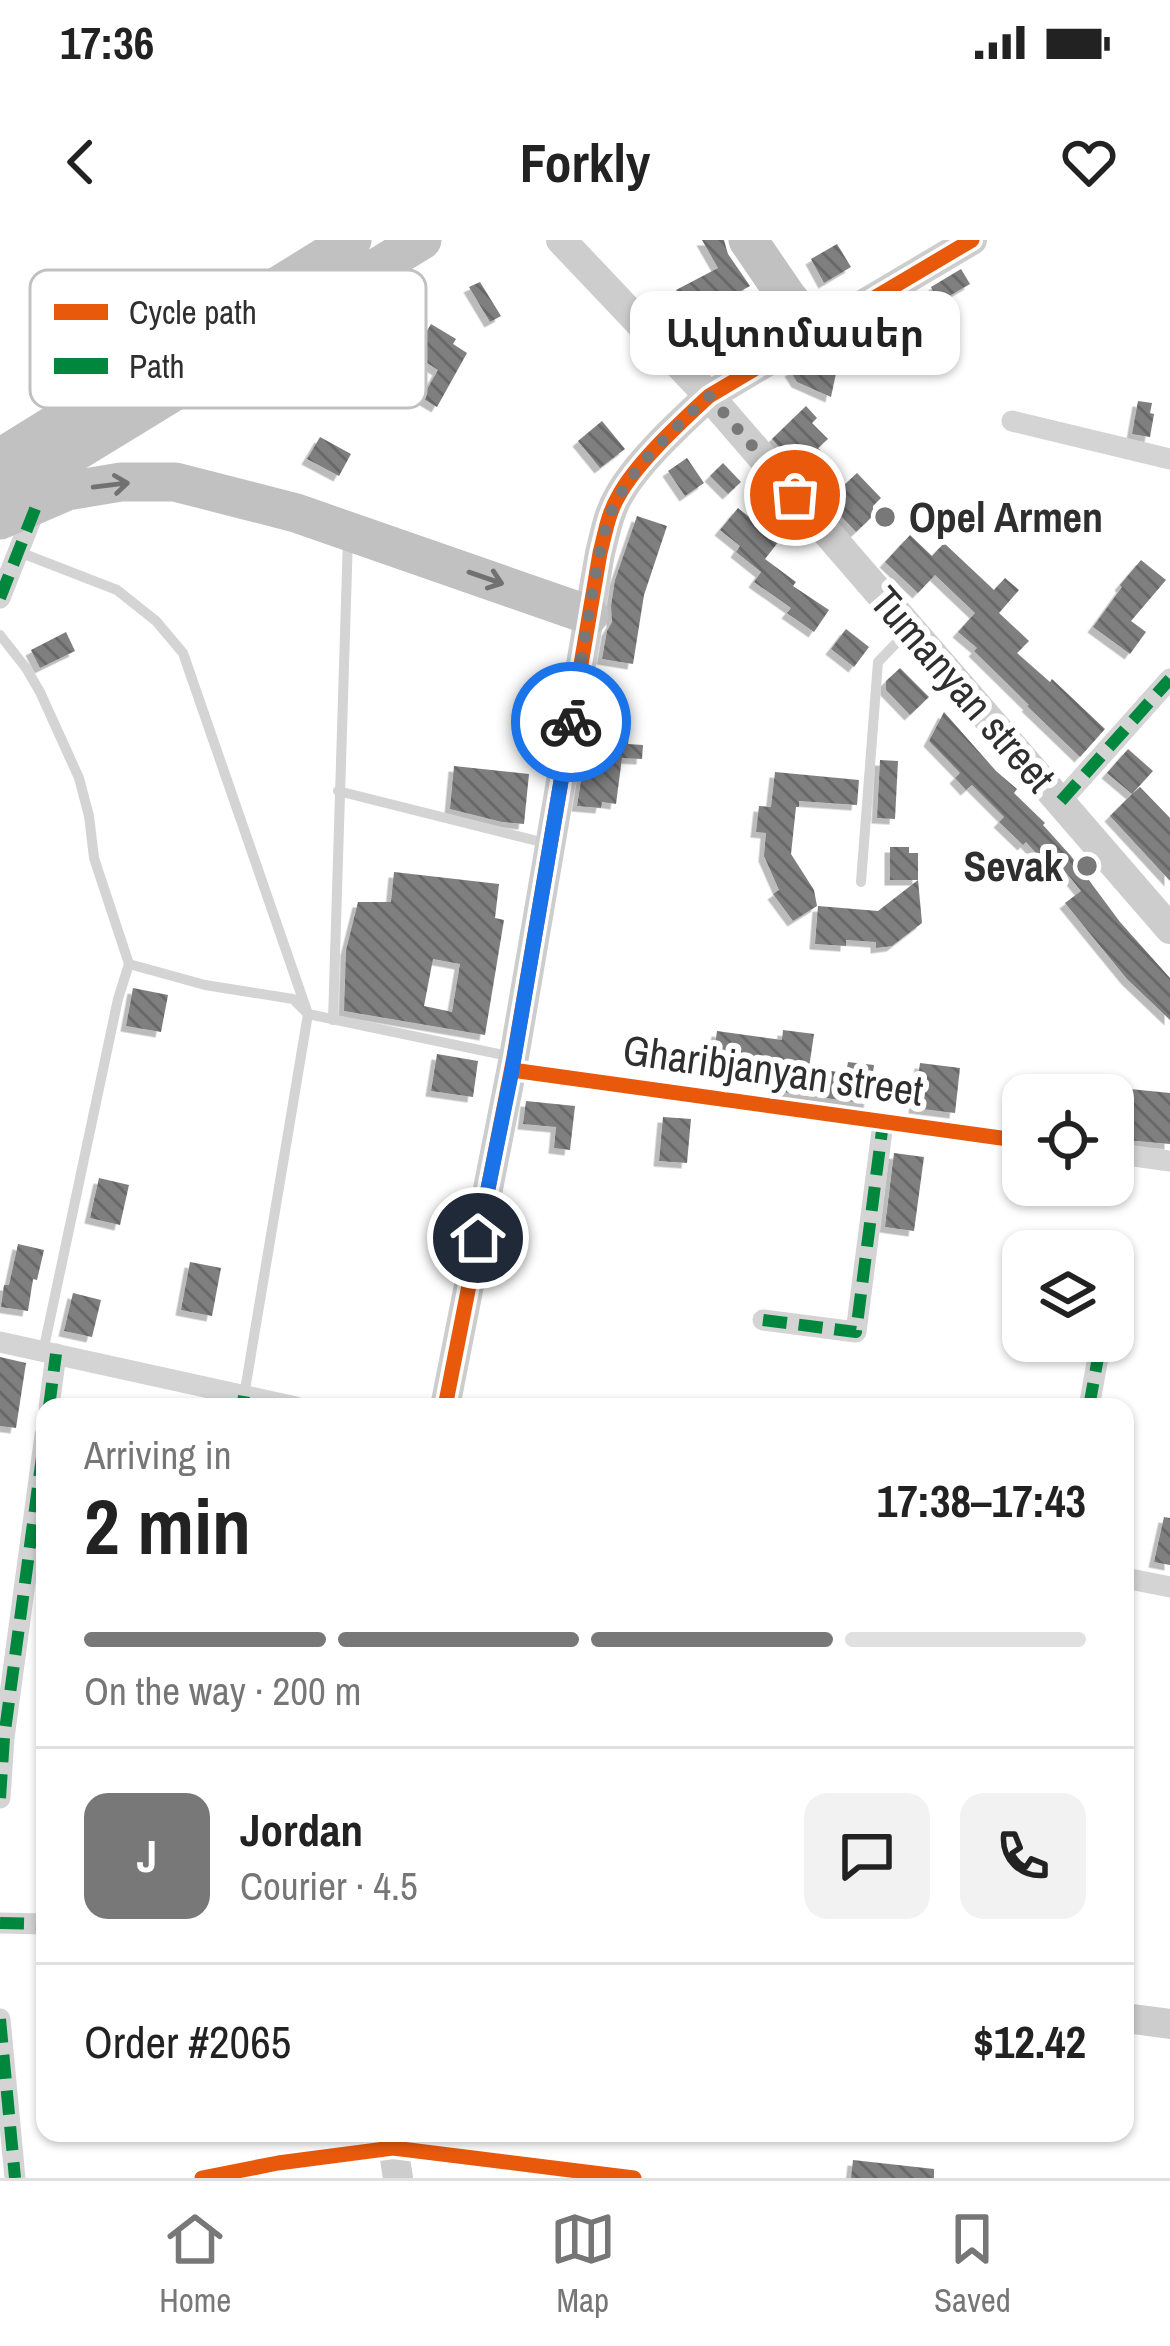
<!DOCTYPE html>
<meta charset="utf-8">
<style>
body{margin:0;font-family:"Archivo Narrow","Noto Sans Armenian",sans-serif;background:#f2f2f2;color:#222;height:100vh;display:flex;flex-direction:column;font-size:45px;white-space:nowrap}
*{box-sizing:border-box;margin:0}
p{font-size:39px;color:#767676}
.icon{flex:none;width:66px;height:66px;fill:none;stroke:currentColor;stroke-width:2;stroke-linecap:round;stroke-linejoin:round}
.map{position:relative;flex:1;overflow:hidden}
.details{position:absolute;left:36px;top:1158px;width:1098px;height:744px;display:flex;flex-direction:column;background:#fff;border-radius:24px;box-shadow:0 3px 9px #0004}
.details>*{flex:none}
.fabs{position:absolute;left:1002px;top:834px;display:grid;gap:24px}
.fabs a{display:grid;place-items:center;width:132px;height:132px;border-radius:24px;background:#fff;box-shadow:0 3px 9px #0004;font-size:60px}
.pin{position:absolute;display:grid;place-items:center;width:102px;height:102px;color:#fff;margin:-51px;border:6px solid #fff;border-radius:50%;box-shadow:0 3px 12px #0007}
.courier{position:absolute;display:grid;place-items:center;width:120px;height:120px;margin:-60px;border:9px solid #1a73e8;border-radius:50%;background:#fff;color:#222;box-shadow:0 3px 15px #0007}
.bubble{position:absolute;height:84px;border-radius:24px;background:#fff;box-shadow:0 3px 9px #0004;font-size:39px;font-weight:700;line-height:84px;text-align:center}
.headline em{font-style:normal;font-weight:700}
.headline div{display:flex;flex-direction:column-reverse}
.headline{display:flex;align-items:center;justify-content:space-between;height:204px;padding:0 48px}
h1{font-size:78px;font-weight:700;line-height:90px}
.bar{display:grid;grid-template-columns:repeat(4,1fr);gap:18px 12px;align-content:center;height:144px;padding:0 48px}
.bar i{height:15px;border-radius:9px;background:#e0e0e0}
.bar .on{background:#787878}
.bar p{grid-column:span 4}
.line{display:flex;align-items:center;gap:30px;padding:0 48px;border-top:3px solid #e0e0e0}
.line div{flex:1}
.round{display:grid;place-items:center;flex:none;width:126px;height:126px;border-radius:24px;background:#f2f2f2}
.status{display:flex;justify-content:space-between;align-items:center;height:84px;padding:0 60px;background:#fff;direction:ltr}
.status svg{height:33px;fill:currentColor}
header{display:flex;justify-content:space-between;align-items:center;height:156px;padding:0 48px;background:#fff;font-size:54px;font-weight:700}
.tab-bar{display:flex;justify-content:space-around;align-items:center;height:168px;border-top:3px solid #e0e0e0;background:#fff;font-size:33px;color:#767676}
.tab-bar a{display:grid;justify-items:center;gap:6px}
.tab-bar .on{color:#787878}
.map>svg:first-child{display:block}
</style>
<div class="status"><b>17:36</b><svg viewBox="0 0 49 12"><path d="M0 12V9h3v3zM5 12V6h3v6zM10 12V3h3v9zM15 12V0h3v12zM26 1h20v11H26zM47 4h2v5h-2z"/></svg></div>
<header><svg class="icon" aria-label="back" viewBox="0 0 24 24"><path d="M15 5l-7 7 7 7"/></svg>Forkly<svg class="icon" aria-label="heart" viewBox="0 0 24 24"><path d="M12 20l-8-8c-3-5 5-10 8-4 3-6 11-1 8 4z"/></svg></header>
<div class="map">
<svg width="1170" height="1938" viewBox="0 0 1170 1938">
<defs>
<pattern id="building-back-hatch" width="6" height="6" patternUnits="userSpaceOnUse" patternTransform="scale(3)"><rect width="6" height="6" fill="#7f7f7f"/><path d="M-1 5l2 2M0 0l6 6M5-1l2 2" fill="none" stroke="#686868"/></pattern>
<filter id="shadow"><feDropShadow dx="-5.5" dy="5.5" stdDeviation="0" flood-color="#0004"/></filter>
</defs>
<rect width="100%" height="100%" fill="#fff"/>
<g fill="url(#building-back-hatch)" fill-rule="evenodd" filter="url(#shadow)">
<path d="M702,0H724L728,14L750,46L691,78L676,50L718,28Z"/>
<path d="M837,4L851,27L824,43L811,19Z"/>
<path d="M961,29L970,44L939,62L931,47Z"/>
<path d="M480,42L501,76L490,82L469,47Z"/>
<path d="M908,79L929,108L906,124L885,95Z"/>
<path d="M431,84L456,99L453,104L467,113L437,167L422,158L438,130L413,114Z"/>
<path d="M833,109L839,119L831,157L797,142L790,131Z"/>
<path d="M1138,161L1152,163L1150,173L1154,174L1150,197L1132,194Z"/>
<path d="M806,166L817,178L812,183L828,199L818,208L826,216L805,237L772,199Z"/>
<path d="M602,181L625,209L600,228L578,201Z"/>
<path d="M320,197L351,214L339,236L307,219Z"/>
<path d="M687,218L704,243L685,256L668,231Z"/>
<path d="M723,223L741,242L728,254L710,236Z"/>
<path d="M857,233L881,258L873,266V276L856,292L827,261Z"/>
<path d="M738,268L779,301L765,319L796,342L793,346L829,370L814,392L787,373L791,368L754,342L761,332L736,312L740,306L720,290Z"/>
<path d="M637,276L667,286L644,355L633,424L602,419L607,391L612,382L611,366L615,340Z"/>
<path d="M910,295L932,316L944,303L994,350L1005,338L1019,350L999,373L1029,401L1017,413L1050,442L1052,439L1105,489L1080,517L1027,466L1029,465L974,411L977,408L958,392L975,373L935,335L918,353L885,322Z"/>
<path d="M1141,320L1166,340L1131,381L1146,392L1130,414L1093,387L1122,347L1120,345Z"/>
<path d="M846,389L869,407L854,427L831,409Z"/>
<path d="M66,392L75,411L40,428L31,410Z"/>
<path d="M900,428L929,457L910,475L886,450V441Z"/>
<path d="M944,472L996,531L1017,549L1014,553L1045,583L1043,585L1071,616L1120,682L1170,738V780L1127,739L1065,663L1081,651L1060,625L1053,632L1026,602L1023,605L999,582L1004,577L972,545L966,550L955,538L960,533L929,501Z"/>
<path d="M589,492L629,495L628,504L643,505L642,519L622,518L616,564L602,562L601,568L577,566Z"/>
<path d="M1128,509L1153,531L1132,554L1140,547L1170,578V641L1110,576L1132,554L1107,533Z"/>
<path d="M880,520L898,521L895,579L877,578Z"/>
<path d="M454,526L529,534L524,584L502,582L450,569Z"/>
<path d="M775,532L859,540L857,565L799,561V567H796L791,614L814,650L817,666L793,681L773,654L779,650L764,616L766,593L756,592L759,566L771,567Z"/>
<path d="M890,607H909V613H918V640H890Z"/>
<path d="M394,632L499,644L495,678L504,680L485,795L344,771L346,710L358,662H391ZM433,719L460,724L452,772L424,766Z"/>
<path d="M918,640L922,683L892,706L876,708V702L846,700V706L815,704L818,666L878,671Z"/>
<path d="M133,748L168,755L161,792L126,786Z"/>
<path d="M783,790L814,794L809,828L846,833L848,822L874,825L869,864L775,851L776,842L711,833L717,791L782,800Z"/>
<path d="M437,814L478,821L473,857L431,851Z"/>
<path d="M920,823L960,828L955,873L914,868Z"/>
<path d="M1130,849L1170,853V904L1126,900L1129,875L1118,874L1120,856L1130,857Z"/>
<path d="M526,861L575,866L570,910L554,908L556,887L523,884Z"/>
<path d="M663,877L691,879L687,923L659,921Z"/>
<path d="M894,913L924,917L914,991L885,987Z"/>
<path d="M99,938L129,945L120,985L90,978Z"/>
<path d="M18,1004L44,1010L37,1040L33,1039L28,1071L1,1067L4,1045H9Z"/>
<path d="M190,1022L221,1028L212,1076L181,1070Z"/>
<path d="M73,1053L101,1060L92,1097L64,1091Z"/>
<path d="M0,1117L26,1123L16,1188L0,1186Z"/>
<path d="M1164,1277L1170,1278V1325L1154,1322Z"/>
<path d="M853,1920L934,1929V1938H851Z"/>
</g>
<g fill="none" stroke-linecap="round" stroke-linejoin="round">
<g stroke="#d4d4d4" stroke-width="10">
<path d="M19,312L117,350L156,381L183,413L308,774L244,1156"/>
<path d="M0,395L26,428L40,452L79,538L89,576L94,618L129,724L118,759L43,1112"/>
<path d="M338,551L545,603"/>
<path d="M861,642L878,422L908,391"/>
<path d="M129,724L205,745L293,759L308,774L513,817"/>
<path d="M333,780L348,297"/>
</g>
<g stroke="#d4d4d4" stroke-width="21">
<path d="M1012,181L1170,219"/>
<path d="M0,358L37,264"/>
<path d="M1061,561L1170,439"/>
<path d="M512,830L1023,901"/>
<path d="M1113,913L1170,921"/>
<path d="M763,1080L856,1092L883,883"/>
<path d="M0,1102L296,1167"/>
<path d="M49,1167L56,1114"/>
<path d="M1089,1167L1101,1101"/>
<path d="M1125,1338L1170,1347"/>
<path d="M0,1558L4,1498L45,1195"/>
<path d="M0,1683L45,1684"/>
<path d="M0,1779L15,1938"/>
<path d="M202,1938L278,1923L393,1908L634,1938"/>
</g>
<g stroke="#cdcdcd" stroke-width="30">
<path d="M561,0L709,156L1170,689"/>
<path d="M445,1167L514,817L600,313C605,294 608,274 618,257C636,223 680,183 709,156L972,0"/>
<path d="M1125,1778L1170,1784"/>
<path d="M391,1893L398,1938"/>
</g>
<g stroke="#c1c1c1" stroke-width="39">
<path d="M748,0L787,57L816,93"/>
<path d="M0,218L352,0"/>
<path d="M0,258L422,0"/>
<path d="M0,280L67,251L121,242H175L296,273L589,375"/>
</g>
<g stroke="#00873e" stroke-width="12" stroke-dasharray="24 12" stroke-linecap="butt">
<path d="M0,358L37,264"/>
<path d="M1061,561L1170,439"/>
<path d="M763,1080L856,1092L883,883"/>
<path d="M49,1167L56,1114"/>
<path d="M242,1167L244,1156"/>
<path d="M1089,1167L1101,1101"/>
<path d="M0,1558L4,1498L45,1195"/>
<path d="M0,1683L45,1684"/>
<path d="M0,1779L15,1938"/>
</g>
<g stroke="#fff" stroke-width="22">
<g id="cycleway">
<path d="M512,830L1023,901"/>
<path d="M445,1167L514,817L600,313C605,294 608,274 618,257C636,223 680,183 709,156L972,0"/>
<path d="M202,1938L278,1923L393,1908L634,1938"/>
</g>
</g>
<use href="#cycleway" stroke="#e8590c" stroke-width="15"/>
</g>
<defs><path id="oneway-shaft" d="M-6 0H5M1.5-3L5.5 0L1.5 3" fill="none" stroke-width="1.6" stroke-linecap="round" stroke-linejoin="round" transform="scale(3)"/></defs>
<g stroke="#717171">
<use href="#oneway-shaft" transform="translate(111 245) rotate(-7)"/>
<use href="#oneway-shaft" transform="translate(486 338) rotate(19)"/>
</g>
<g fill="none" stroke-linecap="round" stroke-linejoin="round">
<path stroke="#787878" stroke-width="12" stroke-dasharray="0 21.6" d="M571,482C579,435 586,389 594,343C600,313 604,279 621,253C643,217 678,185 709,156L795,255"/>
<path stroke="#1a73e8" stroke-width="15" d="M478,998L512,830L571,482"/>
</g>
<g fill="#787878" stroke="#fff" stroke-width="4.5">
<circle cx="885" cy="277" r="12"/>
<circle cx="1087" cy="626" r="12"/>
</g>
<g text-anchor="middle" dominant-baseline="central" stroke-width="12" stroke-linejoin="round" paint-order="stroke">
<g font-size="42" font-weight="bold" fill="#2f2f2f" stroke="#fff" text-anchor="start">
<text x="909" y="277">Opel Armen</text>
<text x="1063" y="626" text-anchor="end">Sevak</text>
</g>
<g font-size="42" fill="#2f2f2f" stroke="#fff">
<text transform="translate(963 449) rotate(49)">Tumanyan street</text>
<text transform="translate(773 830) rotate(8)">Gharibjanyan street</text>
</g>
</g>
<rect x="30" y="30" width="396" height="138" rx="18" fill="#fff" stroke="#c1c1c1" stroke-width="3"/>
<rect x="54" y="64" width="54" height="16" fill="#e8590c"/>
<rect x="54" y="118" width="54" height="16" fill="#00873e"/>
<g font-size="33" fill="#2f2f2f">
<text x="129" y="84">Cycle path</text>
<text x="129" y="138">Path</text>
</g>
</svg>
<div class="fabs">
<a><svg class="icon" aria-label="locate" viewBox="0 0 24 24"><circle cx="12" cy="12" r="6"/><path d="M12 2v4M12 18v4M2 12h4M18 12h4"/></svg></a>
<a><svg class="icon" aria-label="layers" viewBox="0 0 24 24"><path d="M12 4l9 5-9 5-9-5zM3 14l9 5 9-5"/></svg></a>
</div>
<div class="pin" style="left:795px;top:255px;background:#ea580c"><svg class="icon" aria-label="bag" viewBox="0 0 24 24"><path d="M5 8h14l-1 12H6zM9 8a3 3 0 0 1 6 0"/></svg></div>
<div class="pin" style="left:478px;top:998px;background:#1f2937"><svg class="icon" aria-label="home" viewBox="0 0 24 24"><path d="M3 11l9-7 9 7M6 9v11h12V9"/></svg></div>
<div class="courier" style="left:571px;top:482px"><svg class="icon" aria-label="bike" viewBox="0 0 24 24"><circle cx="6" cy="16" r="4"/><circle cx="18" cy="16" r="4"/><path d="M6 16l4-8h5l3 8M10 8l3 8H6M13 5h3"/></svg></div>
<div class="bubble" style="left:630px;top:51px;width:330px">Ավտոմասեր</div>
<section class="details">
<div class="headline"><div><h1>2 min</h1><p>Arriving in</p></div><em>17:38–17:43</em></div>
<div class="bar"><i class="on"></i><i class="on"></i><i class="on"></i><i></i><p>On the way · 200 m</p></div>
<div class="line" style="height:216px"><b class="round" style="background:#787878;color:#fff">J</b><div><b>Jordan</b><p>Courier · 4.5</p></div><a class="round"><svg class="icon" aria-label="chat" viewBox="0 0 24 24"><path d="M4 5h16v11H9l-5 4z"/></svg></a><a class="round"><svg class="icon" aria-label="phone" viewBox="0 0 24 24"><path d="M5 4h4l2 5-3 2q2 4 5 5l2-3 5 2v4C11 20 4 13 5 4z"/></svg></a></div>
<div class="line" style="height:156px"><div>Order #2065</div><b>$12.42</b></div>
</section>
</div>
<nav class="tab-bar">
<a class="on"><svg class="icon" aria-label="home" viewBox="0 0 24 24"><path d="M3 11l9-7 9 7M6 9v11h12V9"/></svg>Home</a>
<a><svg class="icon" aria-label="map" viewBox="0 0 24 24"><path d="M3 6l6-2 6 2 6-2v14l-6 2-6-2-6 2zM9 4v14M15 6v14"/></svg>Map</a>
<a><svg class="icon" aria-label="saved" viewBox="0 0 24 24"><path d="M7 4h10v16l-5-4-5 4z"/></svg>Saved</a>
</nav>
